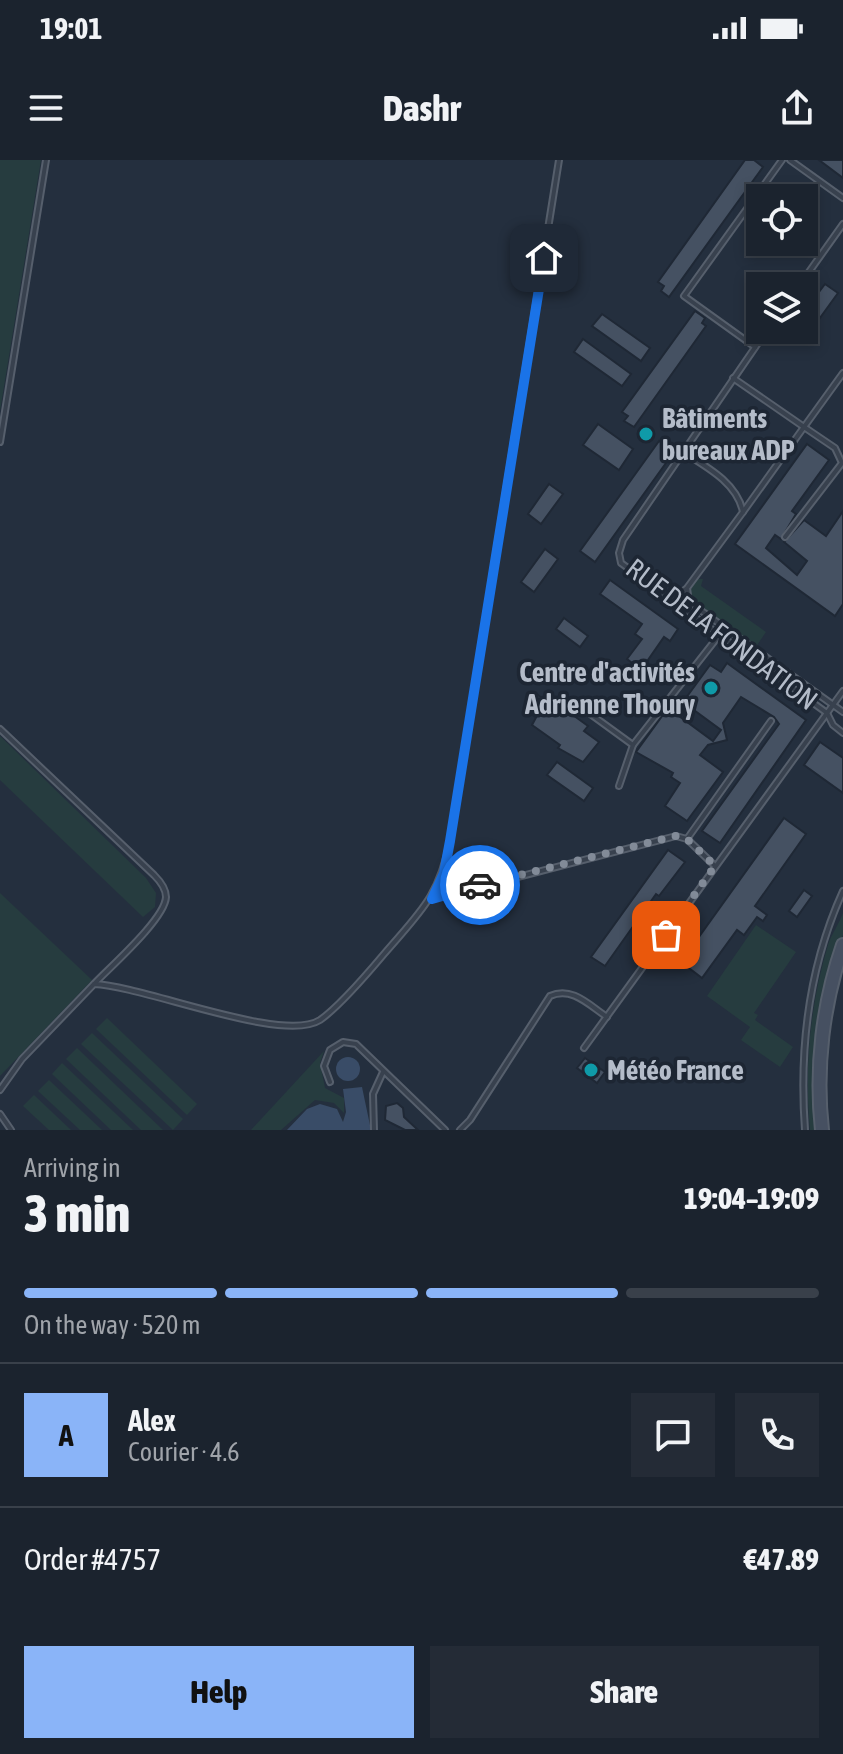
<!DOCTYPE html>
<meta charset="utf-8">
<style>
body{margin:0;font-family:"Asap Condensed",sans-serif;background:#242b36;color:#f1f3f6;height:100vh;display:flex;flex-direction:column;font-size:30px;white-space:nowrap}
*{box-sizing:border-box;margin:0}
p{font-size:26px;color:#a0a4aa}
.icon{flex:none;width:44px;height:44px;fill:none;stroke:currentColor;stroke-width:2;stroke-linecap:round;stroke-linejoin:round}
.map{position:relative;height:970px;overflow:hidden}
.drawer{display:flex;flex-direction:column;background:#1b232e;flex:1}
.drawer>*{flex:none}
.buttons{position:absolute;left:746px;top:24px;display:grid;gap:16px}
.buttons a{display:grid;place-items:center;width:72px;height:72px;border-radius:0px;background:#1b232e;box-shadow:0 4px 12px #0003,0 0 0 2px #39404a;font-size:40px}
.pin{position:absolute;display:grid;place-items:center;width:68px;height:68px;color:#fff;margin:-34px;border-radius:16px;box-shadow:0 4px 12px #0006}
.courier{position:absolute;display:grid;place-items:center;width:80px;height:80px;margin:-40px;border:6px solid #1a73e8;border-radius:50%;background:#fff;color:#222;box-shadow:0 2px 10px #0007}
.summary em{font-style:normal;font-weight:800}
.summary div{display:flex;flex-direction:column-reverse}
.summary{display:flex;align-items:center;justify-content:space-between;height:136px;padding:0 24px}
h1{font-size:52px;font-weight:800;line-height:60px}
.bar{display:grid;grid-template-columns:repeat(4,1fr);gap:12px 8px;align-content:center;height:96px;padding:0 24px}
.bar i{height:10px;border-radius:6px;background:#39404a}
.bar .current{background:#8ab4f8}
.bar p{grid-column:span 4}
.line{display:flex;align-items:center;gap:20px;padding:0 24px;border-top:2px solid #39404a}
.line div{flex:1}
.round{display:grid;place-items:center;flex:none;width:84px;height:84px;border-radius:0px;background:#242b36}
.primary-button{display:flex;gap:16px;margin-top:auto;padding:16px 24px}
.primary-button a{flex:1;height:92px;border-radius:0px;background:#8ab4f8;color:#111;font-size:32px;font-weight:800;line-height:92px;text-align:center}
.primary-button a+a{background:#242b36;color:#f1f3f6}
.status{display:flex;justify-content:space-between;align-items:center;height:56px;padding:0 40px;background:#1b232e;direction:ltr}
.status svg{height:22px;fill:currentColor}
header{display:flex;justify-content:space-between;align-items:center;height:104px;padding:0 24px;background:#1b232e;font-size:36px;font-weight:800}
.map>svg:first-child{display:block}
</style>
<div class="status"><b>19:01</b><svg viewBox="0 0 49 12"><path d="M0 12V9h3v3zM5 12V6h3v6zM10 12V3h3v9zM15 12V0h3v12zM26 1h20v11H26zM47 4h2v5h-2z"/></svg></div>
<header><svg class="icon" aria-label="menu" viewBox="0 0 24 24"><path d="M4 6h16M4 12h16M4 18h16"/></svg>Dashr<svg class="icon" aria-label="share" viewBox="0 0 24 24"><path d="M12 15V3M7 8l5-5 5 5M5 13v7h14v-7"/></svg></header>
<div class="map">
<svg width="843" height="970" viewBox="0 0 843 970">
<rect width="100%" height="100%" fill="#242f3e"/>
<g fill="#263c3f">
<path d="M0,0H41L0,251Z"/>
<path d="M696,419H703L701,426L766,472L755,488L694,444L690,430Z"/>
<path d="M0,576L146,718L156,733L155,747L143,757L0,620Z"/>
<path d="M0,733L92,820L0,916Z"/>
<path d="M843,753V775L835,799L819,970H810C804,908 810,845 828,785C831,775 839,764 843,753Z"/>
<path d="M756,765L796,792L754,853L758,855L755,860L793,887L780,907L741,880L750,867L707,836Z"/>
<path d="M107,858L197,944L187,955L96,869Z"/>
<path d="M92,873L183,959L173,970L81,884Z"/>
<path d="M77,888L163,970H141L66,899Z"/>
<path d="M324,891L320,903L325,928L344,938V953L334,943L315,940L281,970H251Z"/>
<path d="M62,903L133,970H111L52,914Z"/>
<path d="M49,920L102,970H80L38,931Z"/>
<path d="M34,935L71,970H49L23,946Z"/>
</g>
<g fill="#394c67">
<circle cx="348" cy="909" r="12"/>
<path d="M362,927L371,970H287L307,949L320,944L337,949L343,962L346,952L343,929Z"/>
</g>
<g fill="#455162" stroke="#1f2835" stroke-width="2">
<path d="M745,0H754L763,7L669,137L661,131L664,126L658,122Z"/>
<path d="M819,0H843V18Z"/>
<path d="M825,124L838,133L804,180L792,170H804V152Z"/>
<path d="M695,151L705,158L702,163L706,166L634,267L624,261L628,256L622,252Z"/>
<path d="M602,154L650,188L641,201L592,166Z"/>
<path d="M583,179L631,214L622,226L574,192Z"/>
<path d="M598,264L633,289L619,310L583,285Z"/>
<path d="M659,281L668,287L665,291L671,296L595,402L580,391Z"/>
<path d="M807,284L829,300L792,351L796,354L781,379L775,375L766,388L797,415L807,401L784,382L804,360L826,376L843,351V444L835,456L735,384Z"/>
<path d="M549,324L563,334L541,364L528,354Z"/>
<path d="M545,389L558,399L534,432L521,422Z"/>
<path d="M610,420L678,469L670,481L664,477L641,510L627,499L642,479L635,474L642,464L600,434Z"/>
<path d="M564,458L588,476L580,487L556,469Z"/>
<path d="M727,503L806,560L720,683L702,671L779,564L774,557L741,537L723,563L727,580L708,585L700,595L723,612L687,661L665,646L680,623L671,617L673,613L636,592L668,548L713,581L721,570L683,542L710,505L721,512Z"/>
<path d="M538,535L553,546L555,542L588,566L584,571L599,582L583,602L558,588L560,585L532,565L540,550L532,544Z"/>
<path d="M820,582L843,598V633L804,605Z"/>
<path d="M557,602L593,628L584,641L547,615Z"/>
<path d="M784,658L806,674L755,746L767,755L763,761L757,757L744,775L737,770L702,818L681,802Z"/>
<path d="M668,690L685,702L659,736L656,734L605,806L591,797Z"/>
<path d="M804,730L812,736L797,757L789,751Z"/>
<path d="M585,898L605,912L597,923L577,908Z"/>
<path d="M397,943L403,948L404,957L418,970H405L385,960L386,946Z"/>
</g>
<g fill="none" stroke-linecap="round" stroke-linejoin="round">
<g stroke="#565f6c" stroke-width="8">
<g id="lane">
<path d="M790,0L843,38"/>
<path d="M799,126L843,64"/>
<path d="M767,170L623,380L619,393L621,403L827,553L833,565L843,573"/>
<path d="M755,187L684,136L782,0"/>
<path d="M733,218L804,267L843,213"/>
<path d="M0,282L46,0"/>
<path d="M683,292C707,307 737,323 743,352L687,428L689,442L843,552"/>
<path d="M743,352L804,267L835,288L842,303L785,377"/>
<path d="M665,435L675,436L686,429"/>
<path d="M584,544L589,553L633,585L724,469"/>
<path d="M0,569L154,715C160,721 166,729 166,737C165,759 110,807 94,824"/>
<path d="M619,626L633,585"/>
<path d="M687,679L771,561"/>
<path d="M433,739L676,676L687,679L715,706"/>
<path d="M584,888L843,531"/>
<path d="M330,922L324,906L330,890L343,882L356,884L445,970"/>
<path d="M0,930L22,899L94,824C144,826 283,884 320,860C340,846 368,813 384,794C420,752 439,737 450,681L559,0"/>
<path d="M0,954L11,970"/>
<path d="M374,970L373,934L383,912"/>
<path d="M460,970L470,960L550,836C572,826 589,845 607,857"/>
<path d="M805,970C799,888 809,806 843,731"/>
</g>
</g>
<g stroke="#565f6c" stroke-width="16">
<path id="secondary" d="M822,970C815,908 823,843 843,785"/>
</g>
<use href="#lane" stroke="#38414e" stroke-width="4"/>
<use href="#secondary" stroke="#465061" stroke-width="12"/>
</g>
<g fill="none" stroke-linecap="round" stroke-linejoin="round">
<path stroke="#828b98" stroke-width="8" stroke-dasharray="0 14.4" d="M480,725L676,676L687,679L715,706L666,775"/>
<path stroke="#1a73e8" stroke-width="10" d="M480,725L432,739L444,713L450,681L544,98"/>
</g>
<g fill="#0f9aa8" stroke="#1d2633" stroke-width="3">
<circle cx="646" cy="274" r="8"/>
<circle cx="711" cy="528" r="8"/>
<circle cx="591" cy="910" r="8"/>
</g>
<g text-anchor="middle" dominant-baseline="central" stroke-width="7" stroke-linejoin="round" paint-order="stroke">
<g font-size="28" font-weight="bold" fill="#b4bcc9" stroke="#1d2633" text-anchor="start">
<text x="662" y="258">Bâtiments<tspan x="662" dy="32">bureaux ADP</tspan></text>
<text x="695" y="512" text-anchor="end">Centre d'activités<tspan x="695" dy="32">Adrienne Thoury</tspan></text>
<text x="607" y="910">Météo France</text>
</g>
<g font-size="28" fill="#b4bcc9" stroke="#1d2633">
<text transform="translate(722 474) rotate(37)">RUE DE LA FONDATION</text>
</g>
</g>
</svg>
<div class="buttons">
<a><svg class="icon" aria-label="locate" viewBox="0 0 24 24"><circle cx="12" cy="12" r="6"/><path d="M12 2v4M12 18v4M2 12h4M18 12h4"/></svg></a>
<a><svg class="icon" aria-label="layers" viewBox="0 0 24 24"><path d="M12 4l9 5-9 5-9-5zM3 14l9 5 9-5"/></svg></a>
</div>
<div class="pin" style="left:666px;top:775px;background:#ea580c"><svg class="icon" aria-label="bag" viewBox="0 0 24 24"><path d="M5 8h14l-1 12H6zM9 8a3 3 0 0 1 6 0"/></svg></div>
<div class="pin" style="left:544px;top:98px;background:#1f2937"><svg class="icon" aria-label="home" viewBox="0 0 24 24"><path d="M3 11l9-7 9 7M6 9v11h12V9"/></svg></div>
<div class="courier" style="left:480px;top:725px"><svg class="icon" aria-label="car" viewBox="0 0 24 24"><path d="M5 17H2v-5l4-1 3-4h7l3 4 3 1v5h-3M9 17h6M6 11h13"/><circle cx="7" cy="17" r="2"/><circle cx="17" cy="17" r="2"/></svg></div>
</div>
<section class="drawer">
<div class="summary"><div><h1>3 min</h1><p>Arriving in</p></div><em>19:04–19:09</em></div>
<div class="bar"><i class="current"></i><i class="current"></i><i class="current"></i><i></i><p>On the way · 520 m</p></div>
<div class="line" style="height:144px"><b class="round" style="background:#8ab4f8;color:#111">A</b><div><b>Alex</b><p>Courier · 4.6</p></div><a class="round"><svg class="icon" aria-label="chat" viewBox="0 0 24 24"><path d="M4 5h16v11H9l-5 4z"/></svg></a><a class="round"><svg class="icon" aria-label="phone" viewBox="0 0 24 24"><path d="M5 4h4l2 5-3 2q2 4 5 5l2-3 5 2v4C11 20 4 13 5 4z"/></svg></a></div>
<div class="line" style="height:104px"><div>Order #4757</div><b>€47.89</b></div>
<div class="primary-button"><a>Help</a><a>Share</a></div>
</section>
